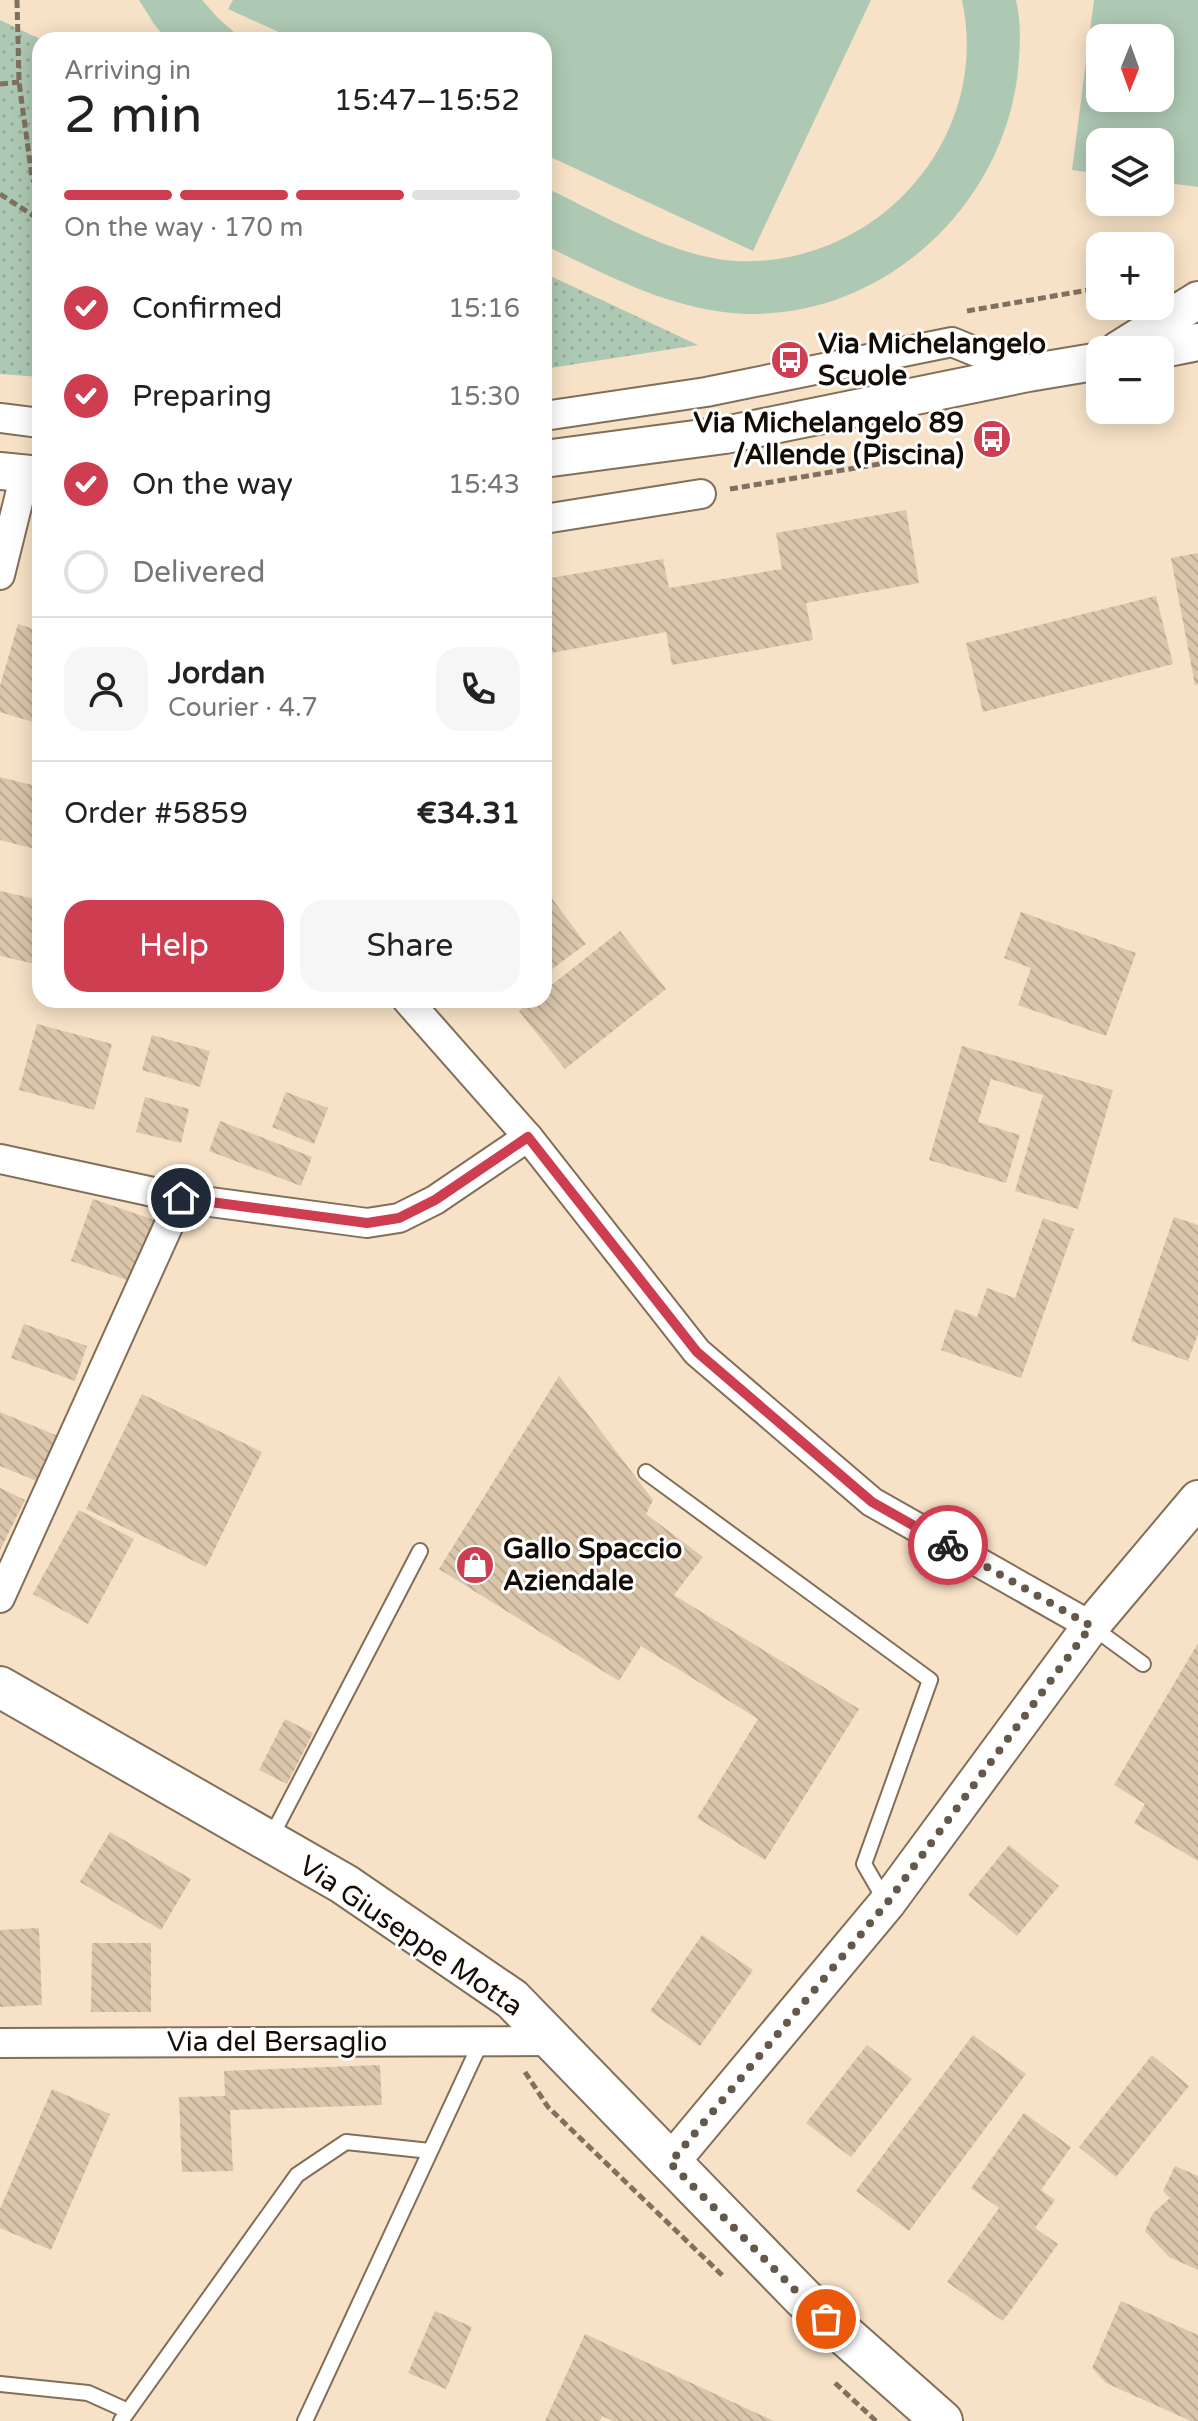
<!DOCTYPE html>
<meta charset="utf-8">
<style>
body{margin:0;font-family:"Varela Round",sans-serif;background:#f6f6f6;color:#222;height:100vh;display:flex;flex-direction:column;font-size:30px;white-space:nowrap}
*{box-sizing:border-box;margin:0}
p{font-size:26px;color:#767676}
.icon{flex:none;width:44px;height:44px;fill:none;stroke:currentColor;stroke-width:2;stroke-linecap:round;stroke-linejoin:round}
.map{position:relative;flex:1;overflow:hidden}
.details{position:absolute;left:32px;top:32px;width:520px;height:976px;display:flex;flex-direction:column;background:#fff;border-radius:24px;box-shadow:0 4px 20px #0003}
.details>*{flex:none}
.needle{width:52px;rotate:181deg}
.fabs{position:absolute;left:1086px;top:24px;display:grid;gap:16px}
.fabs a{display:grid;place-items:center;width:88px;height:88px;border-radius:16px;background:#fff;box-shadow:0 4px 20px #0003;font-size:40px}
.pin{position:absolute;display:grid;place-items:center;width:68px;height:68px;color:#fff;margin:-34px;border:4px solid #fff;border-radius:50%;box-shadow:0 2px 8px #0007}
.courier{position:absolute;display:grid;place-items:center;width:80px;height:80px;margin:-40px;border:6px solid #ce3d50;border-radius:50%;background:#fff;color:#222;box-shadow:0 2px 10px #0007}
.overview em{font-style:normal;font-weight:600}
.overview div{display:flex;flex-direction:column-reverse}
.overview{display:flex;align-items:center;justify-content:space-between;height:136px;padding:0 32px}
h1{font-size:52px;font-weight:600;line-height:60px}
.bar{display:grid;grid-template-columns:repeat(4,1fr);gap:12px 8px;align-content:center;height:96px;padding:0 32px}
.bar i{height:10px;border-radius:6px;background:#e0e0e0}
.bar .selected{background:#ce3d50}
.bar p{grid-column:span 4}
.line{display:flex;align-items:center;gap:20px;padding:0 32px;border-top:2px solid #e0e0e0}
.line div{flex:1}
.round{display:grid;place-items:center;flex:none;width:84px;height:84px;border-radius:24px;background:#f6f6f6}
ol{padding:0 32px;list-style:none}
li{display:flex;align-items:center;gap:24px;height:88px}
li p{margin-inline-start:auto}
li .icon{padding:8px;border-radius:50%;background:#ce3d50;color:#fff;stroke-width:4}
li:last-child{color:#767676}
li i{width:44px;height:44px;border:4px solid #e0e0e0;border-radius:50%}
.action{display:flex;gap:16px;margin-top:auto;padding:16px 32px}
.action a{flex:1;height:92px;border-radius:24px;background:#ce3d50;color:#fff;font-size:32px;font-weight:600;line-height:92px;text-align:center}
.action a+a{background:#f6f6f6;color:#222}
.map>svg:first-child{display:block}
</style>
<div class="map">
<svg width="1198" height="2421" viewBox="0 0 1198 2421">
<defs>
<pattern id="park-dots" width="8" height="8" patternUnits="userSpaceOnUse" patternTransform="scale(2)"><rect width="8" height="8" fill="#aec9b3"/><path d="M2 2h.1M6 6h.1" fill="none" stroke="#95ab98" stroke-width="1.8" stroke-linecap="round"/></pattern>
<pattern id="building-back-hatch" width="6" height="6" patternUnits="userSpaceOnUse" patternTransform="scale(2)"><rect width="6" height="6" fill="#dbc6ac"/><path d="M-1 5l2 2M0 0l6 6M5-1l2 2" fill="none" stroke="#bba992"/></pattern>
</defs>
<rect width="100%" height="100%" fill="#f7e2c7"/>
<g fill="url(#park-dots)">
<path d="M0,20L42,40H40V377L0,374Z"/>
<path d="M544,273L698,345L544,369Z"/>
</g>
<g fill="#aec9b3" fill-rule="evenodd">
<path d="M139,0H202L218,18L243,40H167L154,24Z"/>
<path d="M233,0H871L753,251L544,154V40H296L228,9Z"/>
<path d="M962,0H1016C1022,25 1020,53 1017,79C998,216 872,325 731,313C663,306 605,274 544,245V187C602,214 673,258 737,261C877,267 992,139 962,0Z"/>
<path d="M1094,0H1198V187L1160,182V142H1100V174L1072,170ZM1100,38H1160V98H1100Z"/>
</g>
<g fill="url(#building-back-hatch)">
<path d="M906,510L919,583L806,603L813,640L672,665L666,632L551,653L544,615V579L663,559L669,588L782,569L776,533Z"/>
<path d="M1198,553V684L1195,685L1171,558Z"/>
<path d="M1156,596L1173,664L983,712L966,643Z"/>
<path d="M18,624L40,631V724L0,712V686Z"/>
<path d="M0,777L40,787L39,850L0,840Z"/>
<path d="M544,888L586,944L544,975Z"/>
<path d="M0,891L40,900V965L0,956Z"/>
<path d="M1021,912L1136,953L1106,1036L1018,1005L1031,968L1004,958Z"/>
<path d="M620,931L666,989L565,1069L519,1011L533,1000H544V991Z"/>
<path d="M37,1024L112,1044L94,1110L19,1090Z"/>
<path d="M152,1035L210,1051L200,1087L142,1070Z"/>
<path d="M962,1046L1113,1090L1078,1209L1015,1191L1043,1095L991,1079L978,1122L1020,1135L1006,1183L929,1160Z"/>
<path d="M286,1092L328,1108L314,1144L272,1127Z"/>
<path d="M145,1097L189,1109L181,1143L136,1132Z"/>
<path d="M220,1121L312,1157L301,1186L209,1151Z"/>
<path d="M93,1199L157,1221L136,1283L71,1261Z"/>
<path d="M1174,1217L1198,1225V1334L1188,1361L1131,1341Z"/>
<path d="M1043,1218L1074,1229L1021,1378L941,1350L955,1309L977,1317L987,1288L1015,1298Z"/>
<path d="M24,1324L87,1346L75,1381L11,1358Z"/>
<path d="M559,1376L653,1500L646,1514L703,1557L674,1595L859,1709L765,1860L697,1818L758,1719L641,1646L619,1681L439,1569Z"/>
<path d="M142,1394L262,1452L206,1567L86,1509Z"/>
<path d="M0,1412L58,1436L39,1482L0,1466Z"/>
<path d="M0,1488L25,1500L0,1550Z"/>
<path d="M79,1510L134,1539L88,1624L33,1594Z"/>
<path d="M1198,1643V1861L1134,1823L1145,1804L1114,1785Z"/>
<path d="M285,1719L313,1733L287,1784L259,1770Z"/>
<path d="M110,1832L191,1879L161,1930L80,1882Z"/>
<path d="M1009,1845L1059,1886L1017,1936L968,1895Z"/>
<path d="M39,1928L42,2005L0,2007V1930Z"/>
<path d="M702,1935L753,1970L700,2046L650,2011Z"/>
<path d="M92,1943H151V2012H91Z"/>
<path d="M973,2035L1026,2074L909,2231L856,2191Z"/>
<path d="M867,2045L912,2079L851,2157L806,2123Z"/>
<path d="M1152,2055L1189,2086L1116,2177L1079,2147Z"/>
<path d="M380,2065L382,2105L230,2110L233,2171L182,2172L179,2097L225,2096L224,2071Z"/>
<path d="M52,2089L110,2114L51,2250L0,2228V2209Z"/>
<path d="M1024,2113L1071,2147L1041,2190L1055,2200L1035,2228L1058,2244L1003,2321L947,2282L999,2208L971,2188Z"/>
<path d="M1175,2166L1198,2176V2270L1169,2257L1145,2231L1153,2213L1170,2198L1163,2191Z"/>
<path d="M1121,2301L1198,2335V2421H1191L1106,2383L1092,2368Z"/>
<path d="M435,2311L472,2327L446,2389L408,2373Z"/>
<path d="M585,2334L774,2421H613L602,2416L600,2421H545Z"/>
</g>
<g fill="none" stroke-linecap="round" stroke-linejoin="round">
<g stroke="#826f57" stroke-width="18">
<g id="service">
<path d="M646,1472L930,1680L864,1864L886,1902"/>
<path d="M1091,1626L1143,1664"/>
<path d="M269,1841L420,1551"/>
<path d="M0,2384L88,2393L128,2411"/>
<path d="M121,2421L297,2175L346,2142L430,2151"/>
<path d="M305,2421L481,2042"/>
</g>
</g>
<g stroke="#826f57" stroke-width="32">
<g id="minor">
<path d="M544,416L706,392L952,342L1028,373"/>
<path d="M0,418L40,423"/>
<path d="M544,519L701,494"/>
<path d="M0,575L25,474"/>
<path d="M407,1000L528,1137L697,1352L872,1502L1091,1626"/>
<path d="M0,1159L181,1198L0,1598"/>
<path d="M181,1198L367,1223L399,1218L435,1200L528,1137"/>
<path d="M0,2043L554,2041"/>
</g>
</g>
<g stroke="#826f57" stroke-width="40">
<g id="tertiary">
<path d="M1118,350L1198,300"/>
<path d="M1158,350L1198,342"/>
<path d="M544,459L725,435L1028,373L1100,361"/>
<path d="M0,471L40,475"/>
<path d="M670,2163L887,1903L1091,1626L1198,1499"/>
</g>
</g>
<g stroke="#826f57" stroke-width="44">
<path id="secondary" d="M0,1687L344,1884L512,1999L803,2298L942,2421"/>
</g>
<g stroke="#7f7160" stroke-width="5" stroke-dasharray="8 4" stroke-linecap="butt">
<path d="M17,0L19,82L32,177L40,196"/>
<path d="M0,84L19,82"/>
<path d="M0,194L40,220"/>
<path d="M1160,274L1171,271"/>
<path d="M967,311L1100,288"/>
<path d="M730,489L903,460"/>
<path d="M525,2072L548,2107L724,2277"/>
<path d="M835,2383L876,2421"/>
</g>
<use href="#service" stroke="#fff" stroke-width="14"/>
<use href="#minor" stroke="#fff" stroke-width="28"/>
<use href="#tertiary" stroke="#fff" stroke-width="36"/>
<use href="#secondary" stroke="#fff" stroke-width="40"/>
</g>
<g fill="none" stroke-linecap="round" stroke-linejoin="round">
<path stroke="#635849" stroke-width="8" stroke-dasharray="0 14.4" d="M826,2319L803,2298L670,2163L887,1903L1091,1626L948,1545"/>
<path stroke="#ce3d50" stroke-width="10" d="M181,1198L367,1223L399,1218L435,1200L528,1137L697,1352L872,1502L948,1545"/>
</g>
<defs>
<g id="bus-disc" transform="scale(2)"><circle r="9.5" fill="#ce3d50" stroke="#fff"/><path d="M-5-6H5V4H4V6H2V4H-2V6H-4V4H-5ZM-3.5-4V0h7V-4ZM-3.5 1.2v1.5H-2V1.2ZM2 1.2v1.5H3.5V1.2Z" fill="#fff"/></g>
<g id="shop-disc" transform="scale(2)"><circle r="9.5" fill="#ce3d50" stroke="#fff"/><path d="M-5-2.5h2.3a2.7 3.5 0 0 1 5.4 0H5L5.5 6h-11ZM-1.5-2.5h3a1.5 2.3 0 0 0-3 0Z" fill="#fff"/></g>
</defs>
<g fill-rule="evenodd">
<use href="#bus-disc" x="790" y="360"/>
<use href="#bus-disc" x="992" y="439"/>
<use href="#shop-disc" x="475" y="1565"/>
</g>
<g text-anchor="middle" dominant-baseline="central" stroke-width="6" stroke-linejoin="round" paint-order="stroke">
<g font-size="28" font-weight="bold" fill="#140d05" stroke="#fff" text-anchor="start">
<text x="818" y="344">Via Michelangelo<tspan x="818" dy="32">Scuole</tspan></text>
<text x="964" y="423" text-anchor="end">Via Michelangelo 89<tspan x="964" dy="32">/Allende (Piscina)</tspan></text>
<text x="503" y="1549">Gallo Spaccio<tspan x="503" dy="32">Aziendale</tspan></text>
</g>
<g font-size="28" fill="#140d05" stroke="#fff">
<text transform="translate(411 1936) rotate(34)">Via Giuseppe Motta</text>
<text x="277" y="2042">Via del Bersaglio</text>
</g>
</g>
</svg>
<div class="fabs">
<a><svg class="needle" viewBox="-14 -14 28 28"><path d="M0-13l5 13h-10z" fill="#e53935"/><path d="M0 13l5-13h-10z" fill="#767676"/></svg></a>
<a><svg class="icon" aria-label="layers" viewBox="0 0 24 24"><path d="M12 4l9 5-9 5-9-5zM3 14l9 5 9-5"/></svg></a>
<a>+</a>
<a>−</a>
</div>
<div class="pin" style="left:826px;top:2319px;background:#ea580c"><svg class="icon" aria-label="bag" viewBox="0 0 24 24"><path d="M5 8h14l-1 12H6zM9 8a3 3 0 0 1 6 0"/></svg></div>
<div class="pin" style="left:181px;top:1198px;background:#1f2937"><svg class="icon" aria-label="home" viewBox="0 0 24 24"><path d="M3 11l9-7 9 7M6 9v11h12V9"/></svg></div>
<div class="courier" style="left:948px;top:1545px"><svg class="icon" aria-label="bike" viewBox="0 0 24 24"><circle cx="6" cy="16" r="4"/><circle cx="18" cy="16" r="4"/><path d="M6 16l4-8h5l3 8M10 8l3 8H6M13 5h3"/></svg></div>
<section class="details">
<div class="overview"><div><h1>2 min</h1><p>Arriving in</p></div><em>15:47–15:52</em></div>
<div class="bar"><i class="selected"></i><i class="selected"></i><i class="selected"></i><i></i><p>On the way · 170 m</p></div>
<ol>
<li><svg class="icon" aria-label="check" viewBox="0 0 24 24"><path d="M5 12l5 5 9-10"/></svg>Confirmed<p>15:16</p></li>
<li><svg class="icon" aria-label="check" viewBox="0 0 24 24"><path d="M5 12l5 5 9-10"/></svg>Preparing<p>15:30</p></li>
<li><svg class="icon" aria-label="check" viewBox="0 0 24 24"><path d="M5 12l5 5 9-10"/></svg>On the way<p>15:43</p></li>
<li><i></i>Delivered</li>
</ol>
<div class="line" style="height:144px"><a class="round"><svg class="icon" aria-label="person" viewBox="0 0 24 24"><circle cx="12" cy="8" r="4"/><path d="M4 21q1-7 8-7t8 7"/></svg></a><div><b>Jordan</b><p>Courier · 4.7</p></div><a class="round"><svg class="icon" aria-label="phone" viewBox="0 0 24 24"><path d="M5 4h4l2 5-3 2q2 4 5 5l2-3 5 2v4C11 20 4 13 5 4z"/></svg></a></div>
<div class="line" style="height:104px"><div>Order #5859</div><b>€34.31</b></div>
<div class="action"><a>Help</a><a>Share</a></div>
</section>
</div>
